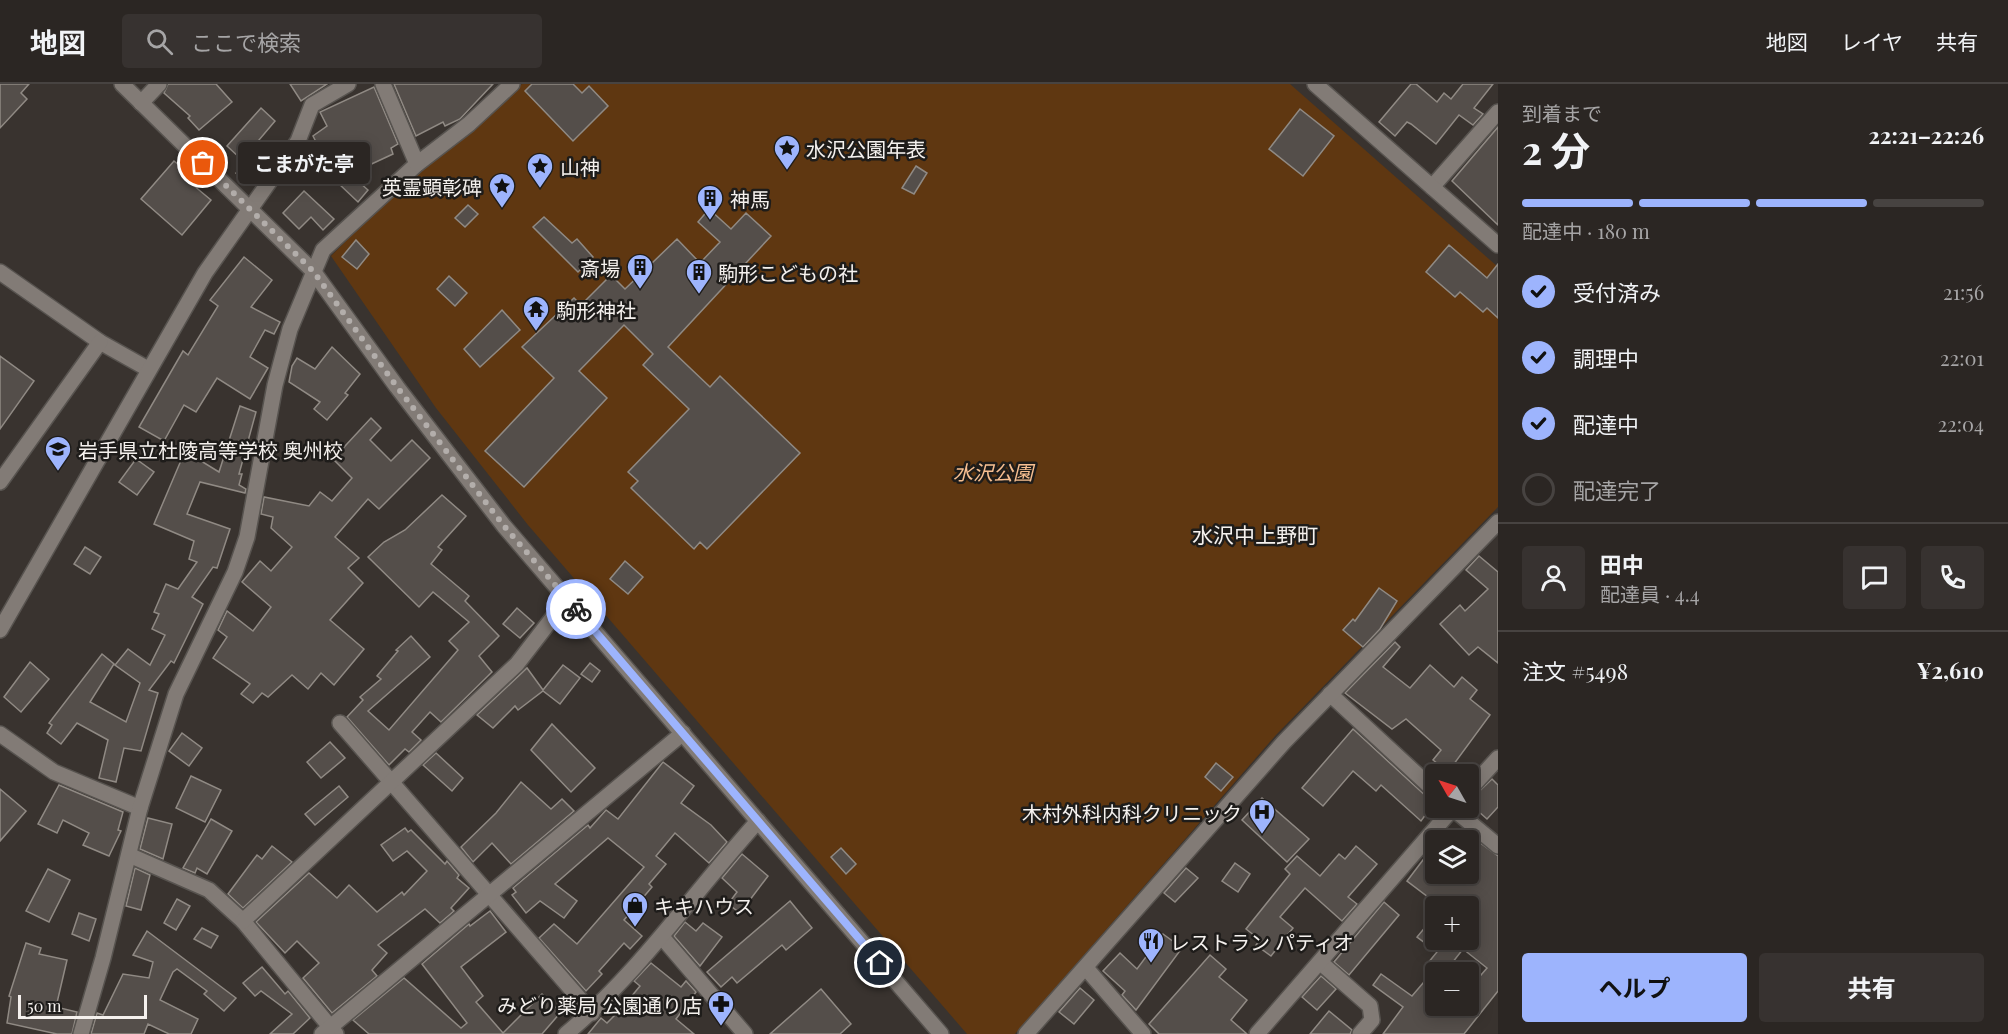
<!DOCTYPE html>
<html lang="ja">
<meta charset="utf-8">
<style>
body{margin:0;font-family:"Playfair Display","Noto Sans JP",serif;background:#373230;color:#f1f3f6;height:100vh;display:flex;flex-direction:column;font-size:22px;white-space:nowrap}
*{box-sizing:border-box;margin:0}
p{font-size:20px;color:#a6a5a6}
.icon{flex:none;width:33px;height:33px;fill:none;stroke:currentColor;stroke-width:2;stroke-linecap:round;stroke-linejoin:round}
.map{position:relative;flex:1;overflow:hidden}
.sheet{display:flex;flex-direction:column;background:#2b2623;width:510px}
.sheet>*{flex:none}
.needle{width:39px;rotate:309deg}
.buttons{position:absolute;left:1425px;top:680px;display:grid;gap:12px}
.buttons a{display:grid;place-items:center;width:54px;height:54px;border-radius:6px;background:#2b2623;box-shadow:0 3px 15px #0003,0 0 0 2px #474341;font-size:30px}
.scale{position:absolute;left:18px;bottom:15px;width:129px;box-sizing:border-box;padding-left:6px;border:3px solid #f5f1ee;border-top:0;font-size:16px;line-height:21px;white-space:nowrap;color:#f5f1ee;-webkit-text-stroke:4px #1e1c1a;paint-order:stroke}
.pin{position:absolute;display:grid;place-items:center;width:51px;height:51px;color:#fff;margin:-26px;border:3px solid #fff;border-radius:50%;box-shadow:0 2px 6px #0007}
.courier{position:absolute;display:grid;place-items:center;width:60px;height:60px;margin:-30px;border:4px solid #9db4fd;border-radius:50%;background:#fff;color:#222;box-shadow:0 2px 8px #0007}
.bubble{position:absolute;height:42px;border-radius:6px;background:#2b2623;box-shadow:0 3px 15px #0003,0 0 0 2px #474341;font-size:20px;font-weight:700;line-height:42px;text-align:center}
.overview em{font-style:normal;font-weight:700}
.overview div{display:flex;flex-direction:column-reverse}
.overview{display:flex;align-items:center;justify-content:space-between;height:102px;padding:0 24px}
h1{font-size:39px;font-weight:700;line-height:45px}
.bar{display:grid;grid-template-columns:repeat(4,1fr);gap:9px 6px;align-content:center;height:72px;padding:0 24px}
.bar i{height:8px;border-radius:4px;background:#474341}
.bar .current{background:#9db4fd}
.bar p{grid-column:span 4}
.line{display:flex;align-items:center;gap:15px;padding:0 24px;border-top:2px solid #474341}
.line div{flex:1}
.round{display:grid;place-items:center;flex:none;width:63px;height:63px;border-radius:6px;background:#373230}
ol{padding:0 24px;list-style:none}
li{display:flex;align-items:center;gap:18px;height:66px}
li p{margin-inline-start:auto}
li .icon{padding:6px;border-radius:50%;background:#9db4fd;color:#111;stroke-width:4}
li:last-child{color:#a6a5a6}
li i{width:33px;height:33px;border:3px solid #474341;border-radius:50%}
.button{display:flex;gap:12px;margin-top:auto;padding:12px 24px}
.button a{flex:1;height:69px;border-radius:6px;background:#9db4fd;color:#111;font-size:24px;font-weight:700;line-height:69px;text-align:center}
.button a+a{background:#373230;color:#f1f3f6}
header{display:flex;align-items:center;gap:36px;box-sizing:border-box;height:84px;padding:0 30px;background:#2b2623;border-bottom:2px solid #474341}
header strong{font-size:28px}
nav{display:flex;gap:33px;margin-inline-start:auto;font-size:21px}
.search{width:420px;height:54px;background:#373230;display:flex;align-items:center;gap:15px;box-sizing:border-box;padding:0 21px;border-radius:6px;color:#a6a5a6;font-size:22px}
main{display:flex;flex:1;min-height:0}
.map>svg:first-child{display:block}
</style>
<header>
<strong>地図</strong>
<div class="search"><svg class="icon" aria-label="search" viewBox="0 0 24 24"><circle cx="10" cy="10" r="6"/><path d="M15 15l6 6"/></svg>ここで検索</div>
<nav><a>地図</a><a>レイヤ</a><a>共有</a></nav>
</header>
<main>
<div class="map">
<svg width="1498" height="950" viewBox="0 0 1498 950">
<rect width="100%" height="100%" fill="#39332f"/>
<path fill="#5f3711" d="M522,0H1290L1498,183V423L1276,651L1015,950H967L528,441L436,324L331,172L377,126Z"/>
<g fill="#544e4a" stroke="#908a84" stroke-width="1.5" fill-rule="evenodd">
<path d="M0,0H29L21,9L27,15L0,44Z"/>
<path d="M168,0H216L232,18L199,46L188,34L190,32L164,9Z"/>
<path d="M290,0H327L301,17Z"/>
<path d="M394,0H493L460,35L445,42L443,38L416,52Z"/>
<path d="M532,0H573L582,9L589,2L608,22L573,57L525,7Z"/>
<path d="M1411,0H1416L1437,18L1444,9L1451,15L1463,0H1493L1474,24L1483,30L1473,41L1459,31L1436,60L1411,40L1407,38L1395,52L1379,38Z"/>
<path d="M374,3L398,60L391,64L393,70L350,90L368,106L358,118L337,98L313,52L327,42L320,28Z"/>
<path d="M261,24L275,37L242,76L227,62Z"/>
<path d="M1300,25L1334,52L1303,92L1269,65Z"/>
<path d="M1498,43V141L1452,97Z"/>
<path d="M251,70L266,81L252,101L236,89Z"/>
<path d="M174,77L191,91L187,96L211,116L182,151L141,115Z"/>
<path d="M916,82L927,89L914,110L902,104Z"/>
<path d="M304,107L334,135L323,146L311,133L299,145L283,129Z"/>
<path d="M468,121L478,130L465,143L455,134Z"/>
<path d="M709,125L731,145L746,129L771,152L668,263L710,303L720,292L800,369L707,465L700,458L694,465L631,404L638,397L628,388L689,325L643,281L653,270L624,241L579,287L607,314L524,403L485,367L554,294L522,263L574,214L581,221L611,191L625,205L677,155L700,179L720,158L698,138Z"/>
<path d="M544,133L572,159L577,155L593,173L578,188L533,143Z"/>
<path d="M356,156L369,170L357,185L342,173Z"/>
<path d="M1449,161L1487,194L1498,180V234L1487,224L1483,228L1460,208L1455,213L1426,188Z"/>
<path d="M244,173L272,196L251,223L280,238L274,250L265,246L250,273L268,284L250,315L217,294L196,328L184,321L164,357L139,343L183,267L188,271L218,222L210,216Z"/>
<path d="M449,192L467,209L455,222L437,205Z"/>
<path d="M502,226L520,246L480,283L464,265Z"/>
<path d="M332,263L360,290L345,309L348,311L327,336L314,325L320,318L289,298L292,282L297,274L315,285Z"/>
<path d="M0,272L34,297L0,345Z"/>
<path d="M240,322L256,328L239,390H242L239,401L246,405L245,409L200,398L187,430L230,445L217,484L213,483L192,513L203,520L174,579L171,577L149,606L158,609L141,667L124,664L116,698L99,694L108,656L77,639L61,660L47,649L52,641L49,639L102,570L114,580L90,618L126,638L140,599L115,581L128,565L150,581L165,551L152,545L159,530L154,528L166,500L178,505L197,478L189,475L194,457L154,440L185,367L219,388Z"/>
<path d="M371,334L381,344L370,356L391,377L412,356L430,374L379,425L368,415L335,453L359,474L348,484L363,499L330,536L364,565L334,601L321,589L308,605L292,591L268,613L262,609L253,619L241,610L250,600L213,574L227,553L218,546L227,527L253,547L271,523L242,498L260,477L271,487L292,463L271,444L273,433L261,430L264,413L309,422L320,408L332,417L352,394L333,375Z"/>
<path d="M136,375L154,388L137,411L119,398Z"/>
<path d="M442,411L466,432L438,463L442,466L431,480L469,512L465,517L499,552L479,572L492,588L441,638L430,628L412,648L421,656L409,668L405,665L389,681L347,633L363,616L360,613L381,595L377,592L398,567L396,566L411,552L430,573L368,627L389,646L458,566L449,557L469,538L433,508L419,523L368,473L384,458L405,446Z"/>
<path d="M85,463L101,473L90,490L74,480Z"/>
<path d="M1479,472L1498,488V579L1478,563L1469,571L1440,540L1460,521L1465,527L1488,505L1466,486Z"/>
<path d="M625,477L643,493L628,510L610,495Z"/>
<path d="M1379,504L1397,517L1380,545L1363,563L1343,546L1353,535L1355,537Z"/>
<path d="M517,524L534,539L520,554L503,540Z"/>
<path d="M1395,558L1400,563L1383,583L1410,604L1430,581L1454,603L1462,593L1477,606L1470,615L1490,631L1448,688L1433,676L1441,666L1406,635L1392,645L1345,609Z"/>
<path d="M30,578L49,595L21,628L4,613Z"/>
<path d="M590,579L600,587L592,598L581,590Z"/>
<path d="M563,581L580,594L560,620L543,607L518,626L515,622L493,644L477,631L527,584L543,606Z"/>
<path d="M552,640L595,684L571,708L531,666Z"/>
<path d="M1353,645L1429,715L1435,718L1421,737L1381,701L1376,707L1353,687L1323,722L1302,704Z"/>
<path d="M182,649L202,664L189,682L169,667Z"/>
<path d="M330,658L345,674L321,694L307,678Z"/>
<path d="M436,669L463,694L452,707L423,681Z"/>
<path d="M663,678L694,702L681,719L711,741L727,758L709,779L675,749L656,772L666,780L649,800L652,803L624,836L642,852L630,865L624,859L599,887L602,890L586,907L539,854L554,840L577,860L644,783L608,754L555,800L577,817L564,834L540,817L526,829L512,811L516,808L513,804L588,741L590,744L606,726L618,735Z"/>
<path d="M1216,679L1233,693L1221,707L1205,693Z"/>
<path d="M191,692L221,706L205,738L176,724Z"/>
<path d="M1492,695L1498,701V723L1487,735L1468,718Z"/>
<path d="M521,698L551,725L562,715L574,727L511,780L492,759L473,778L461,763L496,729Z"/>
<path d="M59,701L123,728L118,746L121,747L109,772L83,761L89,749L63,736L57,749L38,740Z"/>
<path d="M339,702L348,713L315,741L305,730Z"/>
<path d="M0,705L26,727L0,757Z"/>
<path d="M1262,714L1309,755L1287,778L1242,736Z"/>
<path d="M148,734L172,740L163,775L140,765Z"/>
<path d="M211,735L232,747L207,790L197,784L195,789L183,784Z"/>
<path d="M405,744L408,748L411,746L445,780L447,777L459,791L457,794L469,804L451,824L454,827L440,839L425,825L378,861L387,869L372,886L377,892L332,929L303,894L319,879L297,857L285,869L256,838L309,789L337,814L349,801L377,828L402,808L404,811L427,787L407,767L393,777L381,761Z"/>
<path d="M1468,750L1498,772V907L1464,950H1383L1403,923L1373,901L1381,890L1412,912L1435,885L1428,879L1437,868L1417,853L1427,841L1436,848V855H1468V822H1440L1407,797L1423,776L1425,778L1436,765V789H1468ZM1463,865L1487,884L1468,906V921H1436V885L1445,888Z"/>
<path d="M272,762L292,778L243,824L228,810L257,771L262,775Z"/>
<path d="M1356,762L1377,780L1348,813L1357,820L1342,837L1305,804L1280,833L1293,844L1271,872L1256,861L1260,856L1246,845L1290,790L1285,785L1297,772L1320,792L1339,770L1345,775Z"/>
<path d="M841,764L856,780L846,790L831,773Z"/>
<path d="M742,770L768,792L740,829L728,820L737,808L722,794Z"/>
<path d="M1235,779L1250,790L1238,808L1222,797Z"/>
<path d="M135,784L150,791L141,826L126,822Z"/>
<path d="M1186,784L1198,794L1175,818L1164,809Z"/>
<path d="M48,785L70,796L49,838L26,827Z"/>
<path d="M177,815L190,822L176,846L164,839Z"/>
<path d="M790,817L812,844L786,866L782,861L737,899L732,893L721,903L707,888Z"/>
<path d="M1384,818L1399,831L1349,891L1334,878Z"/>
<path d="M490,827L506,848L461,883L483,912L476,918L503,949L542,910L561,928L542,950H369L353,936L404,894L461,944L467,939L422,880L469,840L470,842Z"/>
<path d="M79,829L96,835L89,857L72,850Z"/>
<path d="M685,838L696,847L703,839L722,853L700,882L674,852Z"/>
<path d="M202,844L218,852L211,864L194,855Z"/>
<path d="M147,847L236,914L224,927L204,910L207,907L177,885L173,888L160,916L198,935L191,950H169L148,940L144,950H91L97,929L103,931L123,890L149,894L153,878L133,871Z"/>
<path d="M1163,850L1182,864L1136,926L1122,911L1125,907L1103,887L1120,869L1137,885Z"/>
<path d="M26,859L41,864L39,870L67,876L56,923L77,928L72,950H57L7,939L11,913L9,912Z"/>
<path d="M1210,871L1226,885L1219,893L1247,916L1231,936L1247,950H1159L1149,940Z"/>
<path d="M651,879L681,903L686,897L696,908L676,935L694,950H588L601,934L607,939L621,925L640,902L634,897Z"/>
<path d="M262,883L285,910L288,907L310,934L293,950H270L292,930L261,907L255,912L243,899Z"/>
<path d="M1321,892L1336,905L1317,926L1302,913Z"/>
<path d="M1080,904L1094,916L1074,940L1059,928Z"/>
<path d="M821,905L851,940L840,950H770Z"/>
<path d="M1329,927L1352,946L1350,950H1310Z"/>
</g>
<g fill="none" stroke-linecap="round" stroke-linejoin="round">
<g stroke="#57534f" stroke-width="18">
<g id="street">
<path d="M141,19L159,0"/>
<path d="M1432,103L1498,28"/>
<path d="M0,188L100,258L148,285"/>
<path d="M0,546L205,189L298,57L312,21L348,0"/>
<path d="M1330,610L1436,708"/>
<path d="M340,639L592,929"/>
<path d="M0,650L54,688L140,724"/>
<path d="M1468,707L1498,674"/>
<path d="M1451,723L1498,762"/>
<path d="M129,771L209,806L243,837L336,950"/>
<path d="M243,837L517,580L567,515"/>
<path d="M662,853L745,950"/>
<path d="M1321,879L1370,922L1372,936L1360,950"/>
<path d="M1086,884L1143,950"/>
<path d="M81,950L103,874L140,724L176,610L235,488L247,453L275,301L290,245L323,166L417,80L469,40L512,0"/>
<path d="M322,950L683,649"/>
<path d="M566,950C640,888 694,808 758,737"/>
<path d="M1026,950L1284,658L1498,438"/>
<path d="M1257,950L1454,723"/>
</g>
</g>
<g stroke="#57534f" stroke-width="18">
<g id="secondary">
<path d="M122,0L313,187L397,303L504,442L941,950"/>
<path d="M383,0L417,80"/>
<path d="M1315,0L1498,161"/>
<path d="M0,398L100,258"/>
</g>
</g>
<use href="#street" stroke="#827b76" stroke-width="15"/>
<use href="#secondary" stroke="#827b76" stroke-width="15"/>
</g>
<g fill="none" stroke-linecap="round" stroke-linejoin="round">
<path stroke="#b3aeab" stroke-width="6" stroke-dasharray="0 10.8" d="M203,79L313,187L397,303L504,442L576,525"/>
<path stroke="#9db4fd" stroke-width="8" d="M576,525L880,879"/>
</g>
<defs>
<g id="sight-pin" transform="scale(1.35)"><path d="M0 17L-7.5 6A9.5 9.5 0 1 1 7.5 6Z" fill="#9db4fd" stroke="#1e1c1a"/><path d="M0-6L1.8-2.2L6-1.7L2.9 1.2L3.7 5.4L0 3.3L-3.7 5.4L-2.9 1.2L-6-1.7L-1.8-2.2Z" fill="#111"/></g>
<g id="building-pin" transform="scale(1.35)"><path d="M0 17L-7.5 6A9.5 9.5 0 1 1 7.5 6Z" fill="#9db4fd" stroke="#1e1c1a"/><path d="M-4-6H4V6H1V3H-1V6H-4ZM-2.5-4.3h1.7v1.8h-1.7ZM.8-4.3h1.7v1.8H.8ZM-2.5-1h1.7V.8h-1.7ZM.8-1h1.7V.8H.8Z" fill="#111"/></g>
<g id="temple-pin" transform="scale(1.35)"><path d="M0 17L-7.5 6A9.5 9.5 0 1 1 7.5 6Z" fill="#9db4fd" stroke="#1e1c1a"/><path d="M0-6L5-2H3V0L6.5 2.5H4V6H1.5V3h-3V6H-4V2.5H-6.5L-3 0V-2H-5Z" fill="#111"/></g>
<g id="school-pin" transform="scale(1.35)"><path d="M0 17L-7.5 6A9.5 9.5 0 1 1 7.5 6Z" fill="#9db4fd" stroke="#1e1c1a"/><path d="M0-5L7-2L0 1L-7-2ZM-4 1L0 2.5L4 1V4Q0 6-4 4Z" fill="#111"/></g>
<g id="hospital-pin" transform="scale(1.35)"><path d="M0 17L-7.5 6A9.5 9.5 0 1 1 7.5 6Z" fill="#9db4fd" stroke="#1e1c1a"/><path d="M-5-5h3v3.5h4V-5h3V5h-3V1.5h-4V5h-3Z" fill="#111"/></g>
<g id="shop-pin" transform="scale(1.35)"><path d="M0 17L-7.5 6A9.5 9.5 0 1 1 7.5 6Z" fill="#9db4fd" stroke="#1e1c1a"/><path d="M-5-2.5h2.3a2.7 3.5 0 0 1 5.4 0H5L5.5 6h-11ZM-1.5-2.5h3a1.5 2.3 0 0 0-3 0Z" fill="#111"/></g>
<g id="restaurant-pin" transform="scale(1.35)"><path d="M0 17L-7.5 6A9.5 9.5 0 1 1 7.5 6Z" fill="#9db4fd" stroke="#1e1c1a"/><path d="M-5-6h1v4h1v-4h1v4h1v-4h1v5L-1.5 .5V6h-2V.5L-5-1ZM5-6V6H3V1.5H1.5Q1.5-4 5-6Z" fill="#111"/></g>
<g id="pharmacy-pin" transform="scale(1.35)"><path d="M0 17L-7.5 6A9.5 9.5 0 1 1 7.5 6Z" fill="#9db4fd" stroke="#1e1c1a"/><path d="M-2-6h4v4h4v4h-4v4h-4v-4h-4v-4h4Z" fill="#111"/></g>
</defs>
<g fill-rule="evenodd">
<use href="#sight-pin" x="787" y="64"/>
<use href="#sight-pin" x="540" y="82"/>
<use href="#sight-pin" x="502" y="102"/>
<use href="#building-pin" x="710" y="114"/>
<use href="#building-pin" x="640" y="183"/>
<use href="#building-pin" x="699" y="188"/>
<use href="#temple-pin" x="536" y="225"/>
<use href="#school-pin" x="58" y="365"/>
<use href="#hospital-pin" x="1262" y="728"/>
<use href="#shop-pin" x="635" y="821"/>
<use href="#restaurant-pin" x="1151" y="857"/>
<use href="#pharmacy-pin" x="721" y="920"/>
</g>
<g text-anchor="middle" dominant-baseline="central" stroke-width="5" stroke-linejoin="round" paint-order="stroke">
<g font-size="20" fill="#f5f1ee" stroke="#1e1c1a" text-anchor="start">
<text x="806" y="64">水沢公園年表</text>
<text x="560" y="82">山神</text>
<text x="482" y="102" text-anchor="end">英霊顕彰碑</text>
<text x="730" y="114">神馬</text>
<text x="620" y="183" text-anchor="end">斎場</text>
<text x="718" y="188">駒形こどもの社</text>
<text x="556" y="225">駒形神社</text>
<text x="78" y="365">岩手県立杜陵高等学校 奥州校</text>
<text x="1242" y="728" text-anchor="end">木村外科内科クリニック</text>
<text x="654" y="821">キキハウス</text>
<text x="1170" y="857">レストラン パティオ</text>
<text x="702" y="920" text-anchor="end">みどり薬局 公園通り店</text>
</g>
<g font-size="20" font-style="italic" fill="#f7bf91" stroke="#1e1c1a">
<text x="993" y="387">水沢公園</text>
</g>
<g font-size="21" fill="#f5f1ee" stroke="#1e1c1a">
<text x="1255" y="450">水沢中上野町</text>
</g>
</g>
</svg>
<div class="buttons">
<a><svg class="needle" viewBox="-14 -14 28 28"><path d="M0-13l5 13h-10z" fill="#e53935"/><path d="M0 13l5-13h-10z" fill="#a6a5a6"/></svg></a>
<a><svg class="icon" aria-label="layers" viewBox="0 0 24 24"><path d="M12 4l9 5-9 5-9-5zM3 14l9 5 9-5"/></svg></a>
<a>+</a>
<a>−</a>
</div>
<div class="scale">50 m</div>
<div class="pin" style="left:203px;top:79px;background:#ea580c"><svg class="icon" aria-label="bag" viewBox="0 0 24 24"><path d="M5 8h14l-1 12H6zM9 8a3 3 0 0 1 6 0"/></svg></div>
<div class="pin" style="left:880px;top:879px;background:#1f2937"><svg class="icon" aria-label="home" viewBox="0 0 24 24"><path d="M3 11l9-7 9 7M6 9v11h12V9"/></svg></div>
<div class="courier" style="left:576px;top:525px"><svg class="icon" aria-label="bike" viewBox="0 0 24 24"><circle cx="6" cy="16" r="4"/><circle cx="18" cy="16" r="4"/><path d="M6 16l4-8h5l3 8M10 8l3 8H6M13 5h3"/></svg></div>
<div class="bubble" style="left:238px;top:58px;width:132px">こまがた亭</div>
</div>
<section class="sheet">
<div class="overview"><div><h1>2 分</h1><p>到着まで</p></div><em>22:21–22:26</em></div>
<div class="bar"><i class="current"></i><i class="current"></i><i class="current"></i><i></i><p>配達中 · 180 m</p></div>
<ol>
<li><svg class="icon" aria-label="check" viewBox="0 0 24 24"><path d="M5 12l5 5 9-10"/></svg>受付済み<p>21:56</p></li>
<li><svg class="icon" aria-label="check" viewBox="0 0 24 24"><path d="M5 12l5 5 9-10"/></svg>調理中<p>22:01</p></li>
<li><svg class="icon" aria-label="check" viewBox="0 0 24 24"><path d="M5 12l5 5 9-10"/></svg>配達中<p>22:04</p></li>
<li><i></i>配達完了</li>
</ol>
<div class="line" style="height:108px"><a class="round"><svg class="icon" aria-label="person" viewBox="0 0 24 24"><circle cx="12" cy="8" r="4"/><path d="M4 21q1-7 8-7t8 7"/></svg></a><div><b>田中</b><p>配達員 · 4.4</p></div><a class="round"><svg class="icon" aria-label="chat" viewBox="0 0 24 24"><path d="M4 5h16v11H9l-5 4z"/></svg></a><a class="round"><svg class="icon" aria-label="phone" viewBox="0 0 24 24"><path d="M5 4h4l2 5-3 2q2 4 5 5l2-3 5 2v4C11 20 4 13 5 4z"/></svg></a></div>
<div class="line" style="height:78px"><div>注文 #5498</div><b>¥2,610</b></div>
<div class="button"><a>ヘルプ</a><a>共有</a></div>
</section>
</main>
